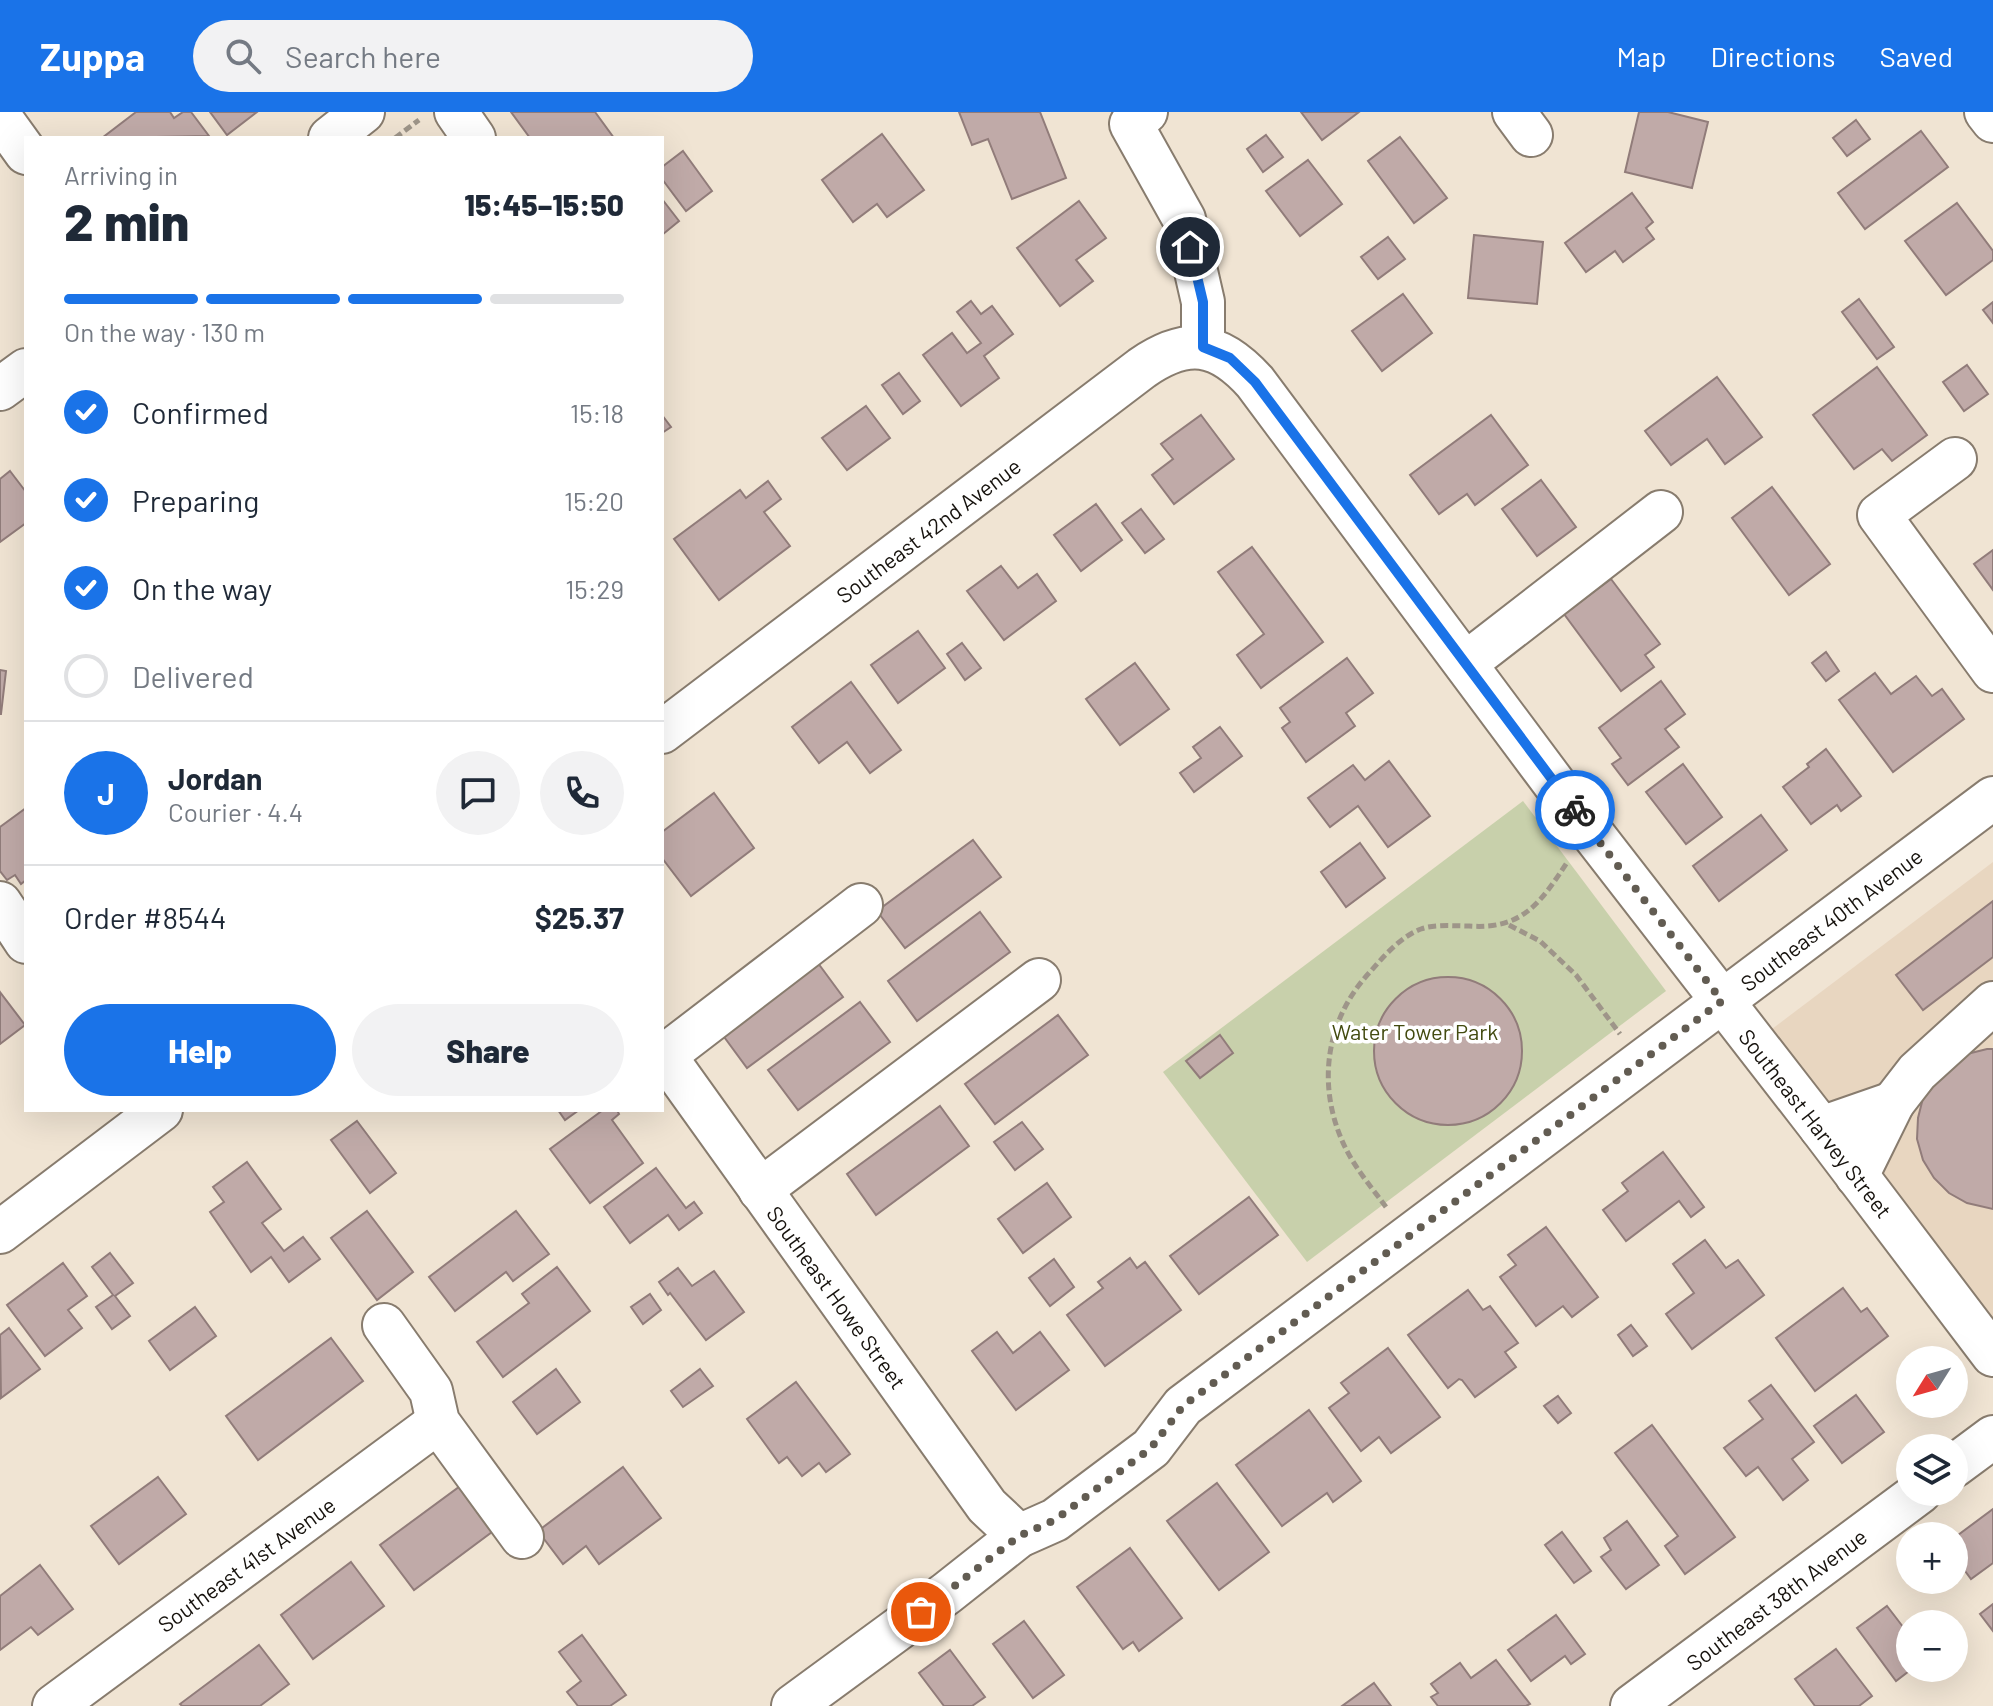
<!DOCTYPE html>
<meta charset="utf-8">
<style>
body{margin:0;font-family:Barlow,sans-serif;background:#f2f2f3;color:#1f2937;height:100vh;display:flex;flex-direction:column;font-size:30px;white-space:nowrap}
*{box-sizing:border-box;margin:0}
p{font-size:26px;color:#747a83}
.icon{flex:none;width:44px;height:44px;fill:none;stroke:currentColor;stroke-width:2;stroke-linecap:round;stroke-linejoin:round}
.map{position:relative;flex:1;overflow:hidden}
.details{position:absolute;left:24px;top:24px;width:640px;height:976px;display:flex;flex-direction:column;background:#fff;border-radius:0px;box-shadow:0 8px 32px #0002}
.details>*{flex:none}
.needle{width:52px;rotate:233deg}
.fabs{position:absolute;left:1896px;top:1234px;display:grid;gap:16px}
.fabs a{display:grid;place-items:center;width:72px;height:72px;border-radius:50%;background:#fff;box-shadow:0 8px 32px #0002;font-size:40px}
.pin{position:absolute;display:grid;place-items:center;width:68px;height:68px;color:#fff;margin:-34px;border:4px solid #fff;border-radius:50%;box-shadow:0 2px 8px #0007}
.courier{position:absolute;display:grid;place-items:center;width:80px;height:80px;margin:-40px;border:6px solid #1a73e8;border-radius:50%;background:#fff;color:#222;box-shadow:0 2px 10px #0007}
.headline em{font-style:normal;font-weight:800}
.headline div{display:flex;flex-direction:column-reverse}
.headline{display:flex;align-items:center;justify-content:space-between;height:136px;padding:0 40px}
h1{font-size:52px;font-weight:800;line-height:60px}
.bar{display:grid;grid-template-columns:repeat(4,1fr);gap:12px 8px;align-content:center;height:96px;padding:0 40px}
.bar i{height:10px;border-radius:6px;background:#e0e1e3}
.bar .active{background:#1a73e8}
.bar p{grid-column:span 4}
.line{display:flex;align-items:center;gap:20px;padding:0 40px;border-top:2px solid #e0e1e3}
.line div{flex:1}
.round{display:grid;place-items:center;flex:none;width:84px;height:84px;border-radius:42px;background:#f2f2f3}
ol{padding:0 40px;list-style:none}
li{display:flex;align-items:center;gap:24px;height:88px}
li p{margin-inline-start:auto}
li .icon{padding:8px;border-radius:50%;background:#1a73e8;color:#fff;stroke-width:4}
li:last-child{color:#747a83}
li i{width:44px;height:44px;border:4px solid #e0e1e3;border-radius:50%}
.button{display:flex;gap:16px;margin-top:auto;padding:16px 40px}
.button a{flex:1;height:92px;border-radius:48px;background:#1a73e8;color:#fff;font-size:32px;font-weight:800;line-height:92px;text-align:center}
.button a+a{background:#f2f2f3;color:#1f2937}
header{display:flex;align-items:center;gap:48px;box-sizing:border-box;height:112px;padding:0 40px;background:#1a73e8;color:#fff}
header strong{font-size:38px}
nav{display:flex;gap:44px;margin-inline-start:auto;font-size:28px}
.search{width:560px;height:72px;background:#f2f2f3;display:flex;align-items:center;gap:20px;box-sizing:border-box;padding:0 28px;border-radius:44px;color:#747a83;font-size:30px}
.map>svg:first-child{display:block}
</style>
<header>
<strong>Zuppa</strong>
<div class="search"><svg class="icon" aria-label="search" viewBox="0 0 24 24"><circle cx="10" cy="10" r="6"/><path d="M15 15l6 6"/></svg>Search here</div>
<nav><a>Map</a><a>Directions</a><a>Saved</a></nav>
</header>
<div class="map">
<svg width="1993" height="1594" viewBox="0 0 1993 1594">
<rect width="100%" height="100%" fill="#f0e4d3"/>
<path fill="#e8d6c0" d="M1993,750V1210L1772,917Z"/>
<path fill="#c8d0ab" d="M1523,689L1666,879L1307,1150L1163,960Z"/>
<g fill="#c0aaa8" stroke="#917c7a" stroke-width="2">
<path d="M136,0H170L174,6L183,0H191L209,24L102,26Z"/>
<path d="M210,0H257L227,23Z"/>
<path d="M511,0H595L614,26H530Z"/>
<path d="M959,0H1040L1066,66L1012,87L988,27L972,33Z"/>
<path d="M1301,0H1359L1322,28Z"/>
<path d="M1639,0H1668L1708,10L1692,76L1625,60Z"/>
<path d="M1856,8L1870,27L1847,44L1833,26Z"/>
<path d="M1921,19L1948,55L1865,117L1838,81Z"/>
<path d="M882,22L924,78L887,105L877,92L853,110L822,68Z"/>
<path d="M1266,23L1283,45L1263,60L1247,37Z"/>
<path d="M1400,25L1447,86L1414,111L1368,49Z"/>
<path d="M683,39L712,79L686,99L662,67V55Z"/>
<path d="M1308,48L1342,92L1300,124L1266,79Z"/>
<path d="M1632,81L1653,110L1646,116L1654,127L1623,150L1615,139L1586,160L1565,131Z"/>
<path d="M662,87L679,109L662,123Z"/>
<path d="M1079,89L1106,126L1076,148L1093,169L1060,194L1017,136Z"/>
<path d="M1957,91L1993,139V148L1946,183L1905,129Z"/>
<path d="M1474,123L1543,130L1537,192L1468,186Z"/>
<path d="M1388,125L1405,147L1378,167L1361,145Z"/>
<path d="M1403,182L1432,221L1382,259L1352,219Z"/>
<path d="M1859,187L1894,235L1877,247L1842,200Z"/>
<path d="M971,189L981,202L992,194L1013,222L984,244L999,266L961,294L923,243L952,221L967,241L981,231L957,200Z"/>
<path d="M1993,190V211L1983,198Z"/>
<path d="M1967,253L1988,282L1964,299L1943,270Z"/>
<path d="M1877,255L1927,323L1892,349L1882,337L1854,357L1813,303Z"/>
<path d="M899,261L920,289L903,302L882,273Z"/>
<path d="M1717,265L1762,325L1725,352L1707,327L1671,353L1645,319Z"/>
<path d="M866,294L890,326L847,358L822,326Z"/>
<path d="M662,303L671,315L662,321Z"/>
<path d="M1201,303L1234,347L1174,392L1152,363L1173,347L1161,332Z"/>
<path d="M1491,303L1528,353L1475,393L1467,382L1439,402L1410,363Z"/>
<path d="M10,359L26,380V411L0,430V367Z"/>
<path d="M1541,368L1576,415L1537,444L1502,397Z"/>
<path d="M768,369L781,387L764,400L790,434L719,488L674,427L740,378L746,386Z"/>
<path d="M1772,375L1830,452L1789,483L1732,406Z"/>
<path d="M1096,392L1122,428L1081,459L1054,423Z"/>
<path d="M1141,397L1164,427L1145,441L1122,411Z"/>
<path d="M1252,435L1323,530L1261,576L1237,543L1264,522L1218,460Z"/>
<path d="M1993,438V478L1974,452Z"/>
<path d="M1001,454L1018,476L1037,462L1056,489L1004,528L967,479Z"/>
<path d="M1611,467L1660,532L1645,543L1654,555L1621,579L1564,502Z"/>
<path d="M918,519L945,556L898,591L871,553Z"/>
<path d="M962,531L981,556L965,568L947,542Z"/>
<path d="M1826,540L1839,559L1826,569L1812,551Z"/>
<path d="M1347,546L1373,581L1346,601L1355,614L1306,650L1282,616L1290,610L1280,596Z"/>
<path d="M1135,551L1169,597L1120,633L1086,587Z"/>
<path d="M0,558L6,559L1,602H0Z"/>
<path d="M1875,561L1891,582L1916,564L1932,584L1942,577L1964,607L1893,660L1839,588Z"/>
<path d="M1661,569L1685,602L1665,617L1679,635L1628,673L1612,652L1621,646L1599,616Z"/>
<path d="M851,570L901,638L870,661L847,630L819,651L792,615Z"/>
<path d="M1220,615L1242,644L1194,680L1180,661L1201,646L1193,635Z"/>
<path d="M1826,637L1861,684L1841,699L1837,693L1811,712L1783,675L1809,655L1807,652Z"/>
<path d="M1389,649L1430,704L1388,735L1358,694L1330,715L1308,686L1353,653L1365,668Z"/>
<path d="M1683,652L1722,705L1686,732L1646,680Z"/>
<path d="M714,681L754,736L691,784L662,746V720Z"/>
<path d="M26,696V768L21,772L15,763L7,768L0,759V715Z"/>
<path d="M1761,703L1787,738L1719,789L1693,754Z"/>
<path d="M973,728L1001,765L905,836L877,799Z"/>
<path d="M1360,731L1385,766L1346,795L1321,760Z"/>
<path d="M1993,789V845L1923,898L1896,863Z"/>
<path d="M980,800L1010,840L917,909L888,869Z"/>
<path d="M815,847L843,885L747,956L719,918Z"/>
<circle cx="1448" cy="939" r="74"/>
<path d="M0,880L25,913L0,932Z"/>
<path d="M860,890L890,930L798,998L768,958Z"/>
<path d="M1058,903L1088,943L995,1012L965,972Z"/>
<path d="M1220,923L1233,941L1200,966L1186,949Z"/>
<path d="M1987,937H1993V1097L1967,1091L1949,1081L1934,1066L1923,1048L1917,1027L1918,1006L1923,986L1933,968L1967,942Z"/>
<path d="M940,994L969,1034L876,1103L847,1062Z"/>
<path d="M558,998H579L565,1008Z"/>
<path d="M603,998H617L619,1002L612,1008L643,1051L590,1091L550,1037Z"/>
<path d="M357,1009L396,1061L370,1081L331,1028Z"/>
<path d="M1022,1010L1043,1037L1015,1058L994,1030Z"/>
<path d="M1663,1040L1704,1095L1691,1105L1679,1089L1626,1129L1603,1098L1628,1079L1622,1071Z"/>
<path d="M247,1050L281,1097L262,1111L284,1139L303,1125L320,1147L289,1170L271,1145L251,1160L210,1100L224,1090L213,1075Z"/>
<path d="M656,1056L686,1096L694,1090L702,1101L679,1118L668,1103L630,1131L604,1095Z"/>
<path d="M1047,1071L1071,1105L1023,1141L998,1107Z"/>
<path d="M1249,1085L1278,1123L1199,1182L1170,1144Z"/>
<path d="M367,1099L413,1160L377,1188L331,1126Z"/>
<path d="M516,1099L549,1142L513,1169L506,1160L455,1199L429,1165Z"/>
<path d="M1546,1115L1598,1185L1572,1205L1563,1194L1536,1214L1500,1165L1516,1153L1508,1143Z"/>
<path d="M1705,1128L1726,1156L1738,1148L1764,1183L1692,1237L1666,1202L1694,1181L1673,1152Z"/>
<path d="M110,1141L133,1171L115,1184L130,1204L112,1217L96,1195L113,1183L92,1155Z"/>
<path d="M1130,1146L1137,1156L1145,1150L1181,1198L1105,1254L1067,1203L1103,1176L1098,1170Z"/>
<path d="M1054,1147L1074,1175L1050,1194L1029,1166Z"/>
<path d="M63,1151L87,1184L68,1198L82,1216L45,1244L7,1193Z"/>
<path d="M557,1155L590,1199L503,1265L477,1230L529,1191L522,1182Z"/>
<path d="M678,1156L692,1174L714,1159L744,1200L706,1228L670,1181L668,1183L659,1170Z"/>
<path d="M1843,1176L1861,1200L1867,1196L1888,1224L1815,1279L1776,1226Z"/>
<path d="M1468,1178L1483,1198L1490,1194L1518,1231L1505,1240L1516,1255L1475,1285L1462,1268L1459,1267L1448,1276L1408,1223Z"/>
<path d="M650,1182L661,1198L643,1212L631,1195Z"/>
<path d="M195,1195L216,1224L170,1258L149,1229Z"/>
<path d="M1631,1213L1647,1234L1633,1244L1618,1223Z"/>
<path d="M9,1216L40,1257L1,1286L0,1223Z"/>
<path d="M997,1220L1013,1241L1040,1220L1069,1258L1016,1298L972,1239Z"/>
<path d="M331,1226L363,1269L258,1348L226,1304Z"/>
<path d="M1388,1236L1440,1305L1391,1341L1379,1325L1361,1339L1329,1296L1349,1281L1341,1271Z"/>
<path d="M556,1257L580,1290L537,1322L513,1290Z"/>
<path d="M700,1257L713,1274L683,1295L671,1279Z"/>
<path d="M796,1270L850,1342L826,1360L819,1351L802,1364L787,1345L779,1351L747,1307Z"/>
<path d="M1771,1273L1814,1330L1792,1347L1808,1368L1783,1388L1758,1355L1746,1364L1724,1336L1763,1307L1749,1289Z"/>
<path d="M1856,1283L1884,1320L1842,1351L1814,1314Z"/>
<path d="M1558,1284L1571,1301L1558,1311L1544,1294Z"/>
<path d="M1309,1298L1361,1369L1333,1390L1327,1381L1282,1414L1236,1353Z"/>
<path d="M1652,1313L1735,1425L1685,1462L1665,1434L1678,1424L1615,1341Z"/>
<path d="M623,1355L661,1406L599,1452L586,1434L563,1452L538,1419Z"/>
<path d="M158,1365L186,1402L119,1452L91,1414Z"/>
<path d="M1217,1371L1269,1440L1219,1478L1167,1409Z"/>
<path d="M463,1372L496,1417L414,1478L380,1433Z"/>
<path d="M1993,1397V1451L1971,1467L1954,1444V1426Z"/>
<path d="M1627,1409L1659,1453L1626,1477L1601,1445L1611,1438L1604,1426Z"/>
<path d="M1562,1420L1591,1459L1574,1471L1545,1433Z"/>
<path d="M1130,1436L1182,1506L1139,1539L1133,1530L1123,1537L1077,1475Z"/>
<path d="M351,1450L384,1494L313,1547L281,1503Z"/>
<path d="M40,1453L73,1497L38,1523L31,1515L0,1538V1484Z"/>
<path d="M1993,1492V1519L1980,1502Z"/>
<path d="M1887,1494L1910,1524V1556H1913L1896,1569L1857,1516Z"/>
<path d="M1556,1503L1585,1542L1571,1552L1565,1544L1531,1569L1508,1538Z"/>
<path d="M1024,1509L1064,1563L1033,1586L993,1532Z"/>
<path d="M582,1523L626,1583L610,1594H578L567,1580L581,1569L559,1540Z"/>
<path d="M259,1533L289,1572L260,1594H182L180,1592Z"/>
<path d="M1836,1537L1872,1584L1859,1594H1815L1795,1567Z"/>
<path d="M950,1538L985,1585L972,1594H944L919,1561Z"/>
<path d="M1496,1548L1530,1592L1526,1594H1438L1431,1585L1438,1581L1431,1572L1460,1551L1471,1566Z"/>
<path d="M1374,1571L1391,1594H1342Z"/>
</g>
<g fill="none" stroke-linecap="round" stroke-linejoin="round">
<g stroke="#887c6e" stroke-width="46">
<g id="minor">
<path d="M456,0L474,26"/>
<path d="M1146,0L1131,12L1184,107L1203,190V235"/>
<path d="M1514,0L1531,23"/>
<path d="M1986,0L1993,9"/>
<path d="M0,5L26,41"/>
<path d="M330,26L363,0"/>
<path d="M0,277L26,258"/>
<path d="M1955,347L1879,403L1993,559"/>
<path d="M1466,551L1661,400"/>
<path d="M662,620L1142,256C1187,225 1218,229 1255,270L1568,690L1821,1016L1993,1243"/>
<path d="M0,791L26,830"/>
<path d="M662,940L987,1394L1019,1424"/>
<path d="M664,944L861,793"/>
<path d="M1893,991L1917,960L1993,891"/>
<path d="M1821,1016L1893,991L1857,1064"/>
<path d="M760,1078L1039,868"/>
<path d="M0,1120L161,998"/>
<path d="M384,1213L431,1279L438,1310L522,1425"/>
<path d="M1954,1354L1993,1325"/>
<path d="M54,1594L438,1310"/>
<path d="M793,1594L947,1481L1019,1424L1055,1408L1151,1336L1183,1294L1993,686"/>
<path d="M1632,1594L1920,1380"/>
</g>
</g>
<g stroke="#9e9589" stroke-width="5" stroke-dasharray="8 4" stroke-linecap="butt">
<path d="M395,26L419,8"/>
<path d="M1509,813L1540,829L1576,863L1620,922"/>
<path d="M1386,1095C1372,1076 1355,1056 1345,1035C1316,975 1325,908 1370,860C1384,844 1400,825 1421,817C1435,812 1454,814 1469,814C1523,818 1541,790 1568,749"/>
</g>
<use href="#minor" stroke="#fff" stroke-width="42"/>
</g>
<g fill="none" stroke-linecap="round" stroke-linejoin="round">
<path stroke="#625c52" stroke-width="8" stroke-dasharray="0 14.4" d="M921,1500L1019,1424L1055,1408L1151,1336L1183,1294L1722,889L1575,698"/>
<path stroke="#1a73e8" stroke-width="10" d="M1190,135L1203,190V235L1230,246L1255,270L1575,698"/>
</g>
<g text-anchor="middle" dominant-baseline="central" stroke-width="7" stroke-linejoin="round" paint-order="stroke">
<g font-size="22" fill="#16120d" stroke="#fff">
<text transform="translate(928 418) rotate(-37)">Southeast 42nd Avenue</text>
<text transform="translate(1831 807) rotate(-37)">Southeast 40th Avenue</text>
<text transform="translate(1816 1011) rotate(52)">Southeast Harvey Street</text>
<text transform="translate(837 1185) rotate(54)">Southeast Howe Street</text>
<text transform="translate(246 1452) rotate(-36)">Southeast 41st Avenue</text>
<text transform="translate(1776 1487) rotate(-37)">Southeast 38th Avenue</text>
</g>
<g font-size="22" fill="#434b10" stroke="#fff">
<text x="1415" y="919">Water Tower Park</text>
</g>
</g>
</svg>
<div class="fabs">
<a><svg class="needle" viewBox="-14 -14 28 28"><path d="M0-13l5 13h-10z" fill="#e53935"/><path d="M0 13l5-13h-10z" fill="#747a83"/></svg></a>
<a><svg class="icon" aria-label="layers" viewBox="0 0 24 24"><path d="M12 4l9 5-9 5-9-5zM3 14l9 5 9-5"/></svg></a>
<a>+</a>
<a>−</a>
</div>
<div class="pin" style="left:921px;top:1500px;background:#ea580c"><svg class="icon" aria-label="bag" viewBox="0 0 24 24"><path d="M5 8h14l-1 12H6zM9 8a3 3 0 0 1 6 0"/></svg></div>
<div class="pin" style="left:1190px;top:135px;background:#1f2937"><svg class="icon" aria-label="home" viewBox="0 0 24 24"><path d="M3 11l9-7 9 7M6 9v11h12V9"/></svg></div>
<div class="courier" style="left:1575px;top:698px"><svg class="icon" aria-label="bike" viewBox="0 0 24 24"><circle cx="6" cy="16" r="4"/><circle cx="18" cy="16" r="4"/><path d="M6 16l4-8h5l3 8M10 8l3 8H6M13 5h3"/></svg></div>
<section class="details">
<div class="headline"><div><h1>2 min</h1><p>Arriving in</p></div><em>15:45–15:50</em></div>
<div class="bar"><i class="active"></i><i class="active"></i><i class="active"></i><i></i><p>On the way · 130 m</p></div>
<ol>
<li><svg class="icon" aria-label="check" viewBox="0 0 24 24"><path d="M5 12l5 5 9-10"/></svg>Confirmed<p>15:18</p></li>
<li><svg class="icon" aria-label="check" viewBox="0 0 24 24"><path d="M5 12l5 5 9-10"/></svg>Preparing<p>15:20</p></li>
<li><svg class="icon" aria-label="check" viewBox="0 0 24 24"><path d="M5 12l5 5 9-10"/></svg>On the way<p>15:29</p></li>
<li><i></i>Delivered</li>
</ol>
<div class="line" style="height:144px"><b class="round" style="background:#1a73e8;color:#fff">J</b><div><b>Jordan</b><p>Courier · 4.4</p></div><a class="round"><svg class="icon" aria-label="chat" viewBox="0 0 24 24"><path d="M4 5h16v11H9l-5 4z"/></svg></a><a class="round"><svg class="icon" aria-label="phone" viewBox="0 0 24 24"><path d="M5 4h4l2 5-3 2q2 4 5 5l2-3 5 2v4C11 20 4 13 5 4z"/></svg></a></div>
<div class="line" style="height:104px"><div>Order #8544</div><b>$25.37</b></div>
<div class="button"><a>Help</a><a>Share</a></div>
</section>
</div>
